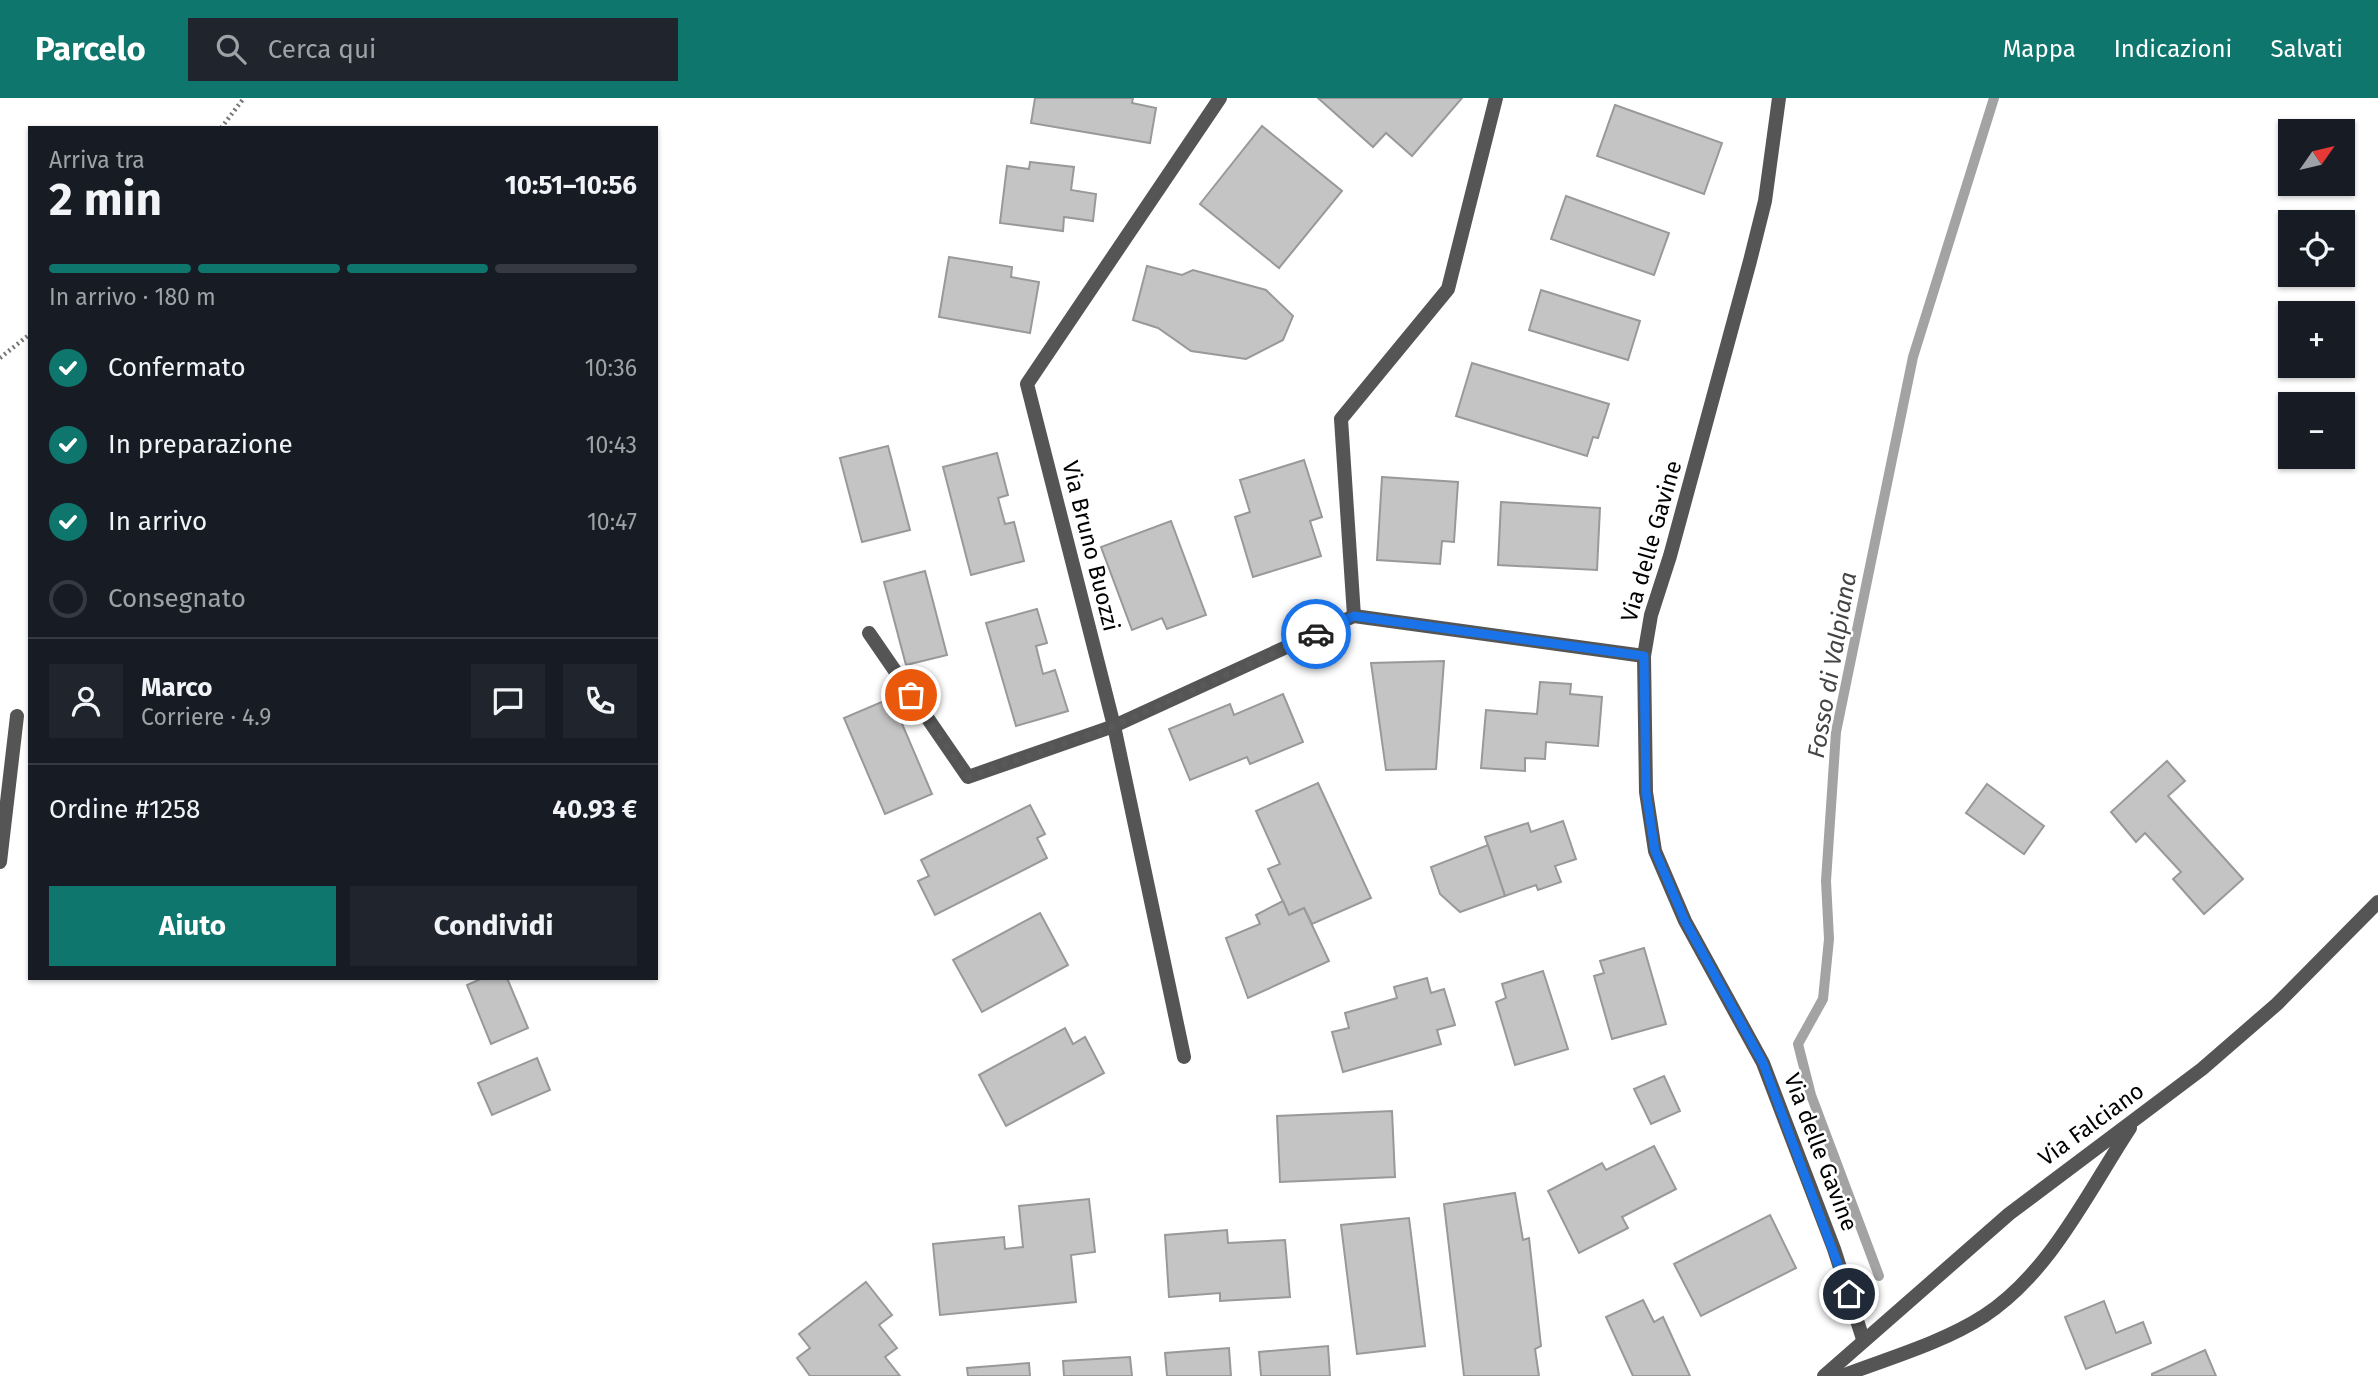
<!DOCTYPE html>
<html lang="it">
<meta charset="utf-8">
<style>
body{margin:0;font-family:"Fira Sans",sans-serif;background:#20242c;color:#f1f3f6;height:100vh;display:flex;flex-direction:column;font-size:26px;white-space:nowrap}
*{box-sizing:border-box;margin:0}
p{font-size:23px;color:#9ea1a6}
.icon{flex:none;width:38px;height:38px;fill:none;stroke:currentColor;stroke-width:2;stroke-linecap:round;stroke-linejoin:round}
.map{position:relative;flex:1;overflow:hidden}
.sheet{position:absolute;left:28px;top:28px;width:630px;height:854px;display:flex;flex-direction:column;background:#171b24;border-radius:0px;box-shadow:0 2px 5px #0004}
.sheet>*{flex:none}
.needle{width:46px;rotate:56deg}
.fabs{position:absolute;left:2278px;top:21px;display:grid;gap:14px}
.fabs a{display:grid;place-items:center;width:77px;height:77px;border-radius:0px;background:#171b24;box-shadow:0 2px 5px #0004;font-size:35px}
.pin{position:absolute;display:grid;place-items:center;width:60px;height:60px;color:#fff;margin:-30px;border:4px solid #fff;border-radius:50%;box-shadow:0 2px 7px #0007}
.courier{position:absolute;display:grid;place-items:center;width:70px;height:70px;margin:-35px;border:5px solid #1a73e8;border-radius:50%;background:#fff;color:#222;box-shadow:0 2px 9px #0007}
.head em{font-style:normal;font-weight:700}
.head div{display:flex;flex-direction:column-reverse}
.head{display:flex;align-items:center;justify-content:space-between;height:119px;padding:0 21px}
h1{font-size:46px;font-weight:700;line-height:52px}
.bar{display:grid;grid-template-columns:repeat(4,1fr);gap:10px 7px;align-content:center;height:84px;padding:0 21px}
.bar i{height:9px;border-radius:5px;background:#363941}
.bar .current{background:#0f766e}
.bar p{grid-column:span 4}
.line{display:flex;align-items:center;gap:18px;padding:0 21px;border-top:2px solid #363941}
.line div{flex:1}
.round{display:grid;place-items:center;flex:none;width:74px;height:74px;border-radius:0px;background:#20242c}
ol{padding:0 21px;list-style:none}
li{display:flex;align-items:center;gap:21px;height:77px}
li p{margin-inline-start:auto}
li .icon{padding:7px;border-radius:50%;background:#0f766e;color:#fff;stroke-width:4}
li:last-child{color:#9ea1a6}
li i{width:38px;height:38px;border:4px solid #363941;border-radius:50%}
.primary-button{display:flex;gap:14px;margin-top:auto;padding:14px 21px}
.primary-button a{flex:1;height:80px;border-radius:0px;background:#0f766e;color:#fff;font-size:28px;font-weight:700;line-height:80px;text-align:center}
.primary-button a+a{background:#20242c;color:#f1f3f6}
header{display:flex;align-items:center;gap:42px;box-sizing:border-box;height:98px;padding:0 35px;background:#0f766e;color:#fff}
header strong{font-size:33px}
nav{display:flex;gap:38px;margin-inline-start:auto;font-size:24px}
.search{width:490px;height:63px;background:#20242c;display:flex;align-items:center;gap:18px;box-sizing:border-box;padding:0 24px;border-radius:0px;color:#9ea1a6;font-size:26px}
.map>svg:first-child{display:block}
</style>
<header>
<strong>Parcelo</strong>
<div class="search"><svg class="icon" aria-label="search" viewBox="0 0 24 24"><circle cx="10" cy="10" r="6"/><path d="M15 15l6 6"/></svg>Cerca qui</div>
<nav><a>Mappa</a><a>Indicazioni</a><a>Salvati</a></nav>
</header>
<div class="map">
<svg width="2378" height="1278" viewBox="0 0 2378 1278">
<rect width="100%" height="100%" fill="#fff"/>
<g fill="none" stroke-linecap="round" stroke-linejoin="round">
<path stroke="#a3a3a3" stroke-width="10" d="M1879,1178L1811,997L1798,946L1823,901L1829,841L1826,783L1836,634L1913,259L1994,0"/>
</g>
<g fill="#c4c4c4" stroke="#999" stroke-width="2">
<path d="M1035,0H1133L1132,5L1156,10L1150,45L1031,25Z"/>
<path d="M1318,0H1462L1412,58L1386,35L1373,49Z"/>
<path d="M1615,7L1722,45L1704,96L1597,58Z"/>
<path d="M1262,28L1342,93L1279,170L1200,106Z"/>
<path d="M1030,64L1074,69L1071,92L1096,96L1093,123L1064,119L1063,133L1000,125L1007,68L1029,71Z"/>
<path d="M1566,98L1669,135L1654,177L1551,141Z"/>
<path d="M949,159L1012,169L1011,179L1039,184L1030,235L939,219Z"/>
<path d="M1147,168L1182,177L1193,172L1266,192L1293,218L1283,242L1246,261L1191,253L1158,230L1133,222Z"/>
<path d="M1541,192L1640,223L1628,262L1529,232Z"/>
<path d="M1472,265L1609,306L1598,340L1593,339L1587,358L1456,318Z"/>
<path d="M888,348L910,432L862,444L840,360Z"/>
<path d="M997,355L1008,397L998,400L1005,426L1014,424L1024,463L971,477L943,369Z"/>
<path d="M1304,362L1322,419L1310,423L1321,458L1253,479L1235,419L1250,414L1240,382Z"/>
<path d="M1382,379L1458,384L1454,444L1442,443L1440,466L1377,462Z"/>
<path d="M1501,404L1600,410L1597,472L1498,467Z"/>
<path d="M1171,423L1206,517L1167,531L1162,520L1132,532L1101,449Z"/>
<path d="M925,473L947,557L906,567L884,484Z"/>
<path d="M1037,511L1047,545L1036,548L1043,576L1055,572L1068,613L1016,628L986,525Z"/>
<path d="M1444,563L1436,671L1386,672L1371,565Z"/>
<path d="M1540,584L1571,586L1570,596L1602,599L1598,648L1546,644L1545,661L1525,660V673L1481,670L1486,612L1537,616Z"/>
<path d="M1283,596L1303,644L1250,666L1247,659L1190,682L1169,631L1230,606L1234,617Z"/>
<path d="M891,600L932,696L885,716L844,620Z"/>
<path d="M2167,663L2185,683L2168,698L2243,781L2204,816L2173,781L2181,774L2145,735L2136,744L2111,714Z"/>
<path d="M1318,685L1371,800L1312,826L1304,810L1289,817L1268,771L1280,766L1256,713Z"/>
<path d="M1987,686L2044,728L2024,756L1966,715Z"/>
<path d="M1030,707L1045,736L1037,740L1047,760L935,817L918,783L929,778L921,762Z"/>
<path d="M1563,723L1576,761L1555,768L1561,784L1538,792L1536,787L1505,798L1485,739L1528,725L1531,734Z"/>
<path d="M1488,747L1505,798L1460,814L1440,796L1431,769Z"/>
<path d="M1283,803L1289,817L1304,810L1329,863L1248,900L1226,840L1260,826L1256,817Z"/>
<path d="M1040,815L1068,867L982,914L953,862Z"/>
<path d="M1644,850L1666,926L1612,941L1594,878L1604,875L1600,863Z"/>
<path d="M1543,873L1568,951L1515,967L1496,904L1506,900L1502,886Z"/>
<path d="M483,880H507L528,930L491,946L467,887Z"/>
<path d="M1427,880L1431,895L1444,891L1455,927L1437,932L1441,946L1343,974L1332,934L1349,930L1345,915L1397,900L1394,889Z"/>
<path d="M1065,930L1073,946L1085,939L1104,975L1006,1028L979,977Z"/>
<path d="M537,960L550,992L492,1017L478,985Z"/>
<path d="M1664,978L1680,1013L1651,1026L1634,991Z"/>
<path d="M1392,1013L1395,1079L1280,1084L1277,1018Z"/>
<path d="M1654,1048L1676,1091L1622,1119L1628,1130L1579,1155L1548,1093L1602,1065L1606,1072Z"/>
<path d="M1515,1095L1523,1142L1529,1140L1541,1248L1535,1251L1539,1278H1464L1444,1106Z"/>
<path d="M1089,1101L1095,1154L1071,1157L1076,1204L940,1217L933,1146L1004,1139L1005,1151L1023,1149L1019,1108Z"/>
<path d="M1770,1117L1796,1170L1701,1218L1674,1166Z"/>
<path d="M1409,1120L1425,1248L1357,1256L1341,1127Z"/>
<path d="M1227,1132L1228,1145L1285,1142L1290,1199L1220,1203V1195L1169,1199L1165,1137Z"/>
<path d="M866,1184L892,1217L879,1227L897,1250L885,1259L900,1278H810L797,1260L810,1250L799,1236Z"/>
<path d="M1643,1202L1654,1224L1663,1219L1690,1278H1633L1606,1219Z"/>
<path d="M2104,1203L2116,1235L2143,1224L2151,1245L2086,1271L2065,1219Z"/>
<path d="M1328,1248L1330,1278H1261L1259,1254Z"/>
<path d="M1229,1250L1231,1278H1167L1165,1255Z"/>
<path d="M2205,1252L2216,1278H2152V1276Z"/>
<path d="M1130,1259L1132,1278H1064L1063,1263Z"/>
<path d="M1029,1265L1030,1278H968L967,1270Z"/>
</g>
<g fill="none" stroke-linecap="round" stroke-linejoin="round">
<g stroke="#777" stroke-width="4.5" stroke-dasharray="2 3.5" stroke-linecap="butt">
<path d="M221,30L244,0"/>
<path d="M0,260L30,236"/>
</g>
<g stroke="#555" stroke-width="14">
<path d="M1779,0L1765,103L1750,163L1670,458L1651,517L1644,558L1646,694L1655,753L1685,823L1763,965L1834,1151L1863,1241"/>
<path d="M1354,518L1341,321L1448,191L1496,0"/>
<path d="M869,535L968,679L1114,628L1354,518L1644,558"/>
<path d="M0,764L17,618"/>
<path d="M1184,959L1114,628L1027,286L1220,0"/>
<path d="M1824,1278L2009,1116L2202,971L2277,906L2378,804"/>
<path d="M1842,1278C1889,1260 1942,1245 1984,1218C2050,1175 2088,1094 2130,1030"/>
</g>
</g>
<g fill="none" stroke-linecap="round" stroke-linejoin="round">
<path stroke="#595959" stroke-width="7" stroke-dasharray="0 12.6" d="M911,597L968,679L1114,628L1316,536"/>
<path stroke="#1a73e8" stroke-width="9" d="M1316,536L1354,518L1644,558L1646,694L1655,753L1685,823L1763,965L1849,1196"/>
</g>
<g text-anchor="middle" dominant-baseline="central" stroke-width="5" stroke-linejoin="round" paint-order="stroke">
<g font-size="23" fill="#000" stroke="#fff">
<text transform="translate(1651 443) rotate(-74)">Via delle Gavine</text>
<text transform="translate(1091 448) rotate(76)">Via Bruno Buozzi</text>
<text transform="translate(2091 1026) rotate(-36)">Via Falciano</text>
<text transform="translate(1821 1054) rotate(69)">Via delle Gavine</text>
</g>
<g font-size="24" font-style="italic" fill="#444" stroke="#fff">
<text transform="translate(1832 567) rotate(-80)">Fosso di Valpiana</text>
</g>
</g>
</svg>
<div class="fabs">
<a><svg class="needle" viewBox="-14 -14 28 28"><path d="M0-13l5 13h-10z" fill="#e53935"/><path d="M0 13l5-13h-10z" fill="#9ea1a6"/></svg></a>
<a><svg class="icon" aria-label="locate" viewBox="0 0 24 24"><circle cx="12" cy="12" r="6"/><path d="M12 2v4M12 18v4M2 12h4M18 12h4"/></svg></a>
<a>+</a>
<a>−</a>
</div>
<div class="pin" style="left:911px;top:597px;background:#ea580c"><svg class="icon" aria-label="bag" viewBox="0 0 24 24"><path d="M5 8h14l-1 12H6zM9 8a3 3 0 0 1 6 0"/></svg></div>
<div class="pin" style="left:1849px;top:1196px;background:#1f2937"><svg class="icon" aria-label="home" viewBox="0 0 24 24"><path d="M3 11l9-7 9 7M6 9v11h12V9"/></svg></div>
<div class="courier" style="left:1316px;top:536px"><svg class="icon" aria-label="car" viewBox="0 0 24 24"><path d="M5 17H2v-5l4-1 3-4h7l3 4 3 1v5h-3M9 17h6M6 11h13"/><circle cx="7" cy="17" r="2"/><circle cx="17" cy="17" r="2"/></svg></div>
<section class="sheet">
<div class="head"><div><h1>2 min</h1><p>Arriva tra</p></div><em>10:51–10:56</em></div>
<div class="bar"><i class="current"></i><i class="current"></i><i class="current"></i><i></i><p>In arrivo · 180 m</p></div>
<ol>
<li><svg class="icon" aria-label="check" viewBox="0 0 24 24"><path d="M5 12l5 5 9-10"/></svg>Confermato<p>10:36</p></li>
<li><svg class="icon" aria-label="check" viewBox="0 0 24 24"><path d="M5 12l5 5 9-10"/></svg>In preparazione<p>10:43</p></li>
<li><svg class="icon" aria-label="check" viewBox="0 0 24 24"><path d="M5 12l5 5 9-10"/></svg>In arrivo<p>10:47</p></li>
<li><i></i>Consegnato</li>
</ol>
<div class="line" style="height:126px"><a class="round"><svg class="icon" aria-label="person" viewBox="0 0 24 24"><circle cx="12" cy="8" r="4"/><path d="M4 21q1-7 8-7t8 7"/></svg></a><div><b>Marco</b><p>Corriere · 4.9</p></div><a class="round"><svg class="icon" aria-label="chat" viewBox="0 0 24 24"><path d="M4 5h16v11H9l-5 4z"/></svg></a><a class="round"><svg class="icon" aria-label="phone" viewBox="0 0 24 24"><path d="M5 4h4l2 5-3 2q2 4 5 5l2-3 5 2v4C11 20 4 13 5 4z"/></svg></a></div>
<div class="line" style="height:91px"><div>Ordine #1258</div><b>40.93 €</b></div>
<div class="primary-button"><a>Aiuto</a><a>Condividi</a></div>
</section>
</div>
